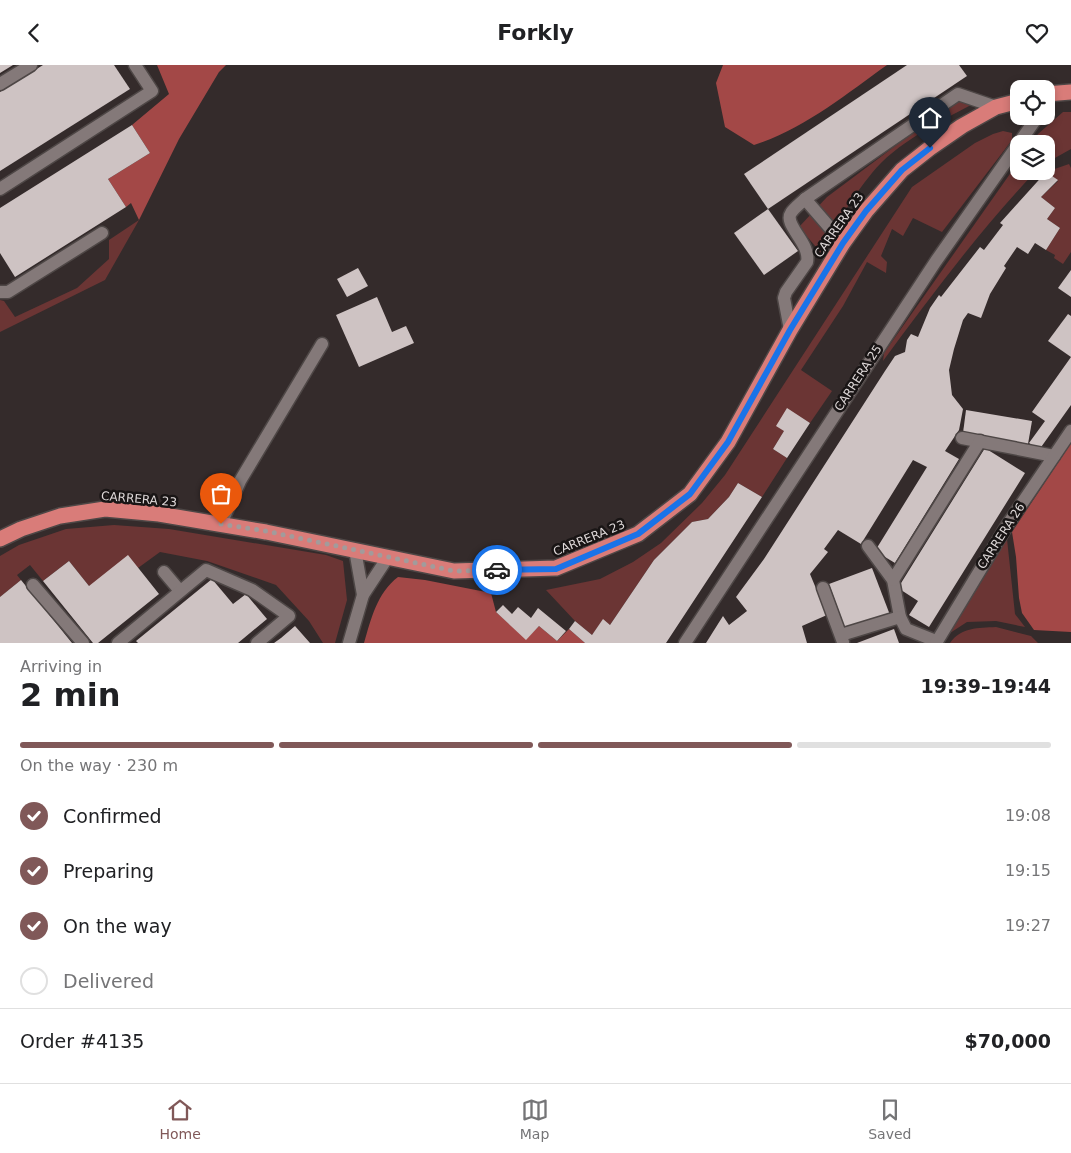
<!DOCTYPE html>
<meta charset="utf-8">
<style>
body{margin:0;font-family:"DejaVu Sans",sans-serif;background:#f6f6f6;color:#202124;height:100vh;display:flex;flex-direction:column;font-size:19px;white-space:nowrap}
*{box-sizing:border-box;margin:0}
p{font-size:16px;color:#757577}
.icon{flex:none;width:28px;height:28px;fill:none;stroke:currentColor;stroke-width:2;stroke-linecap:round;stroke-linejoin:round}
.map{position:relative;height:578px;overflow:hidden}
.sheet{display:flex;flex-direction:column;background:#fff;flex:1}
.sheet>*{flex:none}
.fabs{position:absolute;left:1010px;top:15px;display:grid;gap:10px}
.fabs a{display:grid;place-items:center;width:45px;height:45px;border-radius:10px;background:#fff;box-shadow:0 2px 8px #0003;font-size:25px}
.pin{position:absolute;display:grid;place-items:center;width:42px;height:42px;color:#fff;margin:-51px -21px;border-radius:50% 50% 50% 0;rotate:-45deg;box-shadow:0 0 5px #0007}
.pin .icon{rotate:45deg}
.courier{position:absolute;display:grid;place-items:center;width:50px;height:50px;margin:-25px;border:4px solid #1a73e8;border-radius:50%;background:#fff;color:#222;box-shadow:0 1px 6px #0007}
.overview em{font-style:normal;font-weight:800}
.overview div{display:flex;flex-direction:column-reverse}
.overview{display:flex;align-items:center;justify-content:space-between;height:85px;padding:0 20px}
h1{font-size:32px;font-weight:800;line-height:38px}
.bar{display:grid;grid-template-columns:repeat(4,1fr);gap:8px 5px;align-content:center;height:60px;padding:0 20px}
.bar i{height:6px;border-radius:4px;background:#e0e0e0}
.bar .selected{background:#805858}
.bar p{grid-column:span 4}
.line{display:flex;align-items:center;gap:12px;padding:0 20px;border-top:1px solid #e0e0e0}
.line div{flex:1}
ol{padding:0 20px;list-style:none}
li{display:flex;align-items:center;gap:15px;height:55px}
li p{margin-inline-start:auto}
li .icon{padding:5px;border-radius:50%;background:#805858;color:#fff;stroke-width:4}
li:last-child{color:#757577}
li i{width:28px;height:28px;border:2px solid #e0e0e0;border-radius:50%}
header{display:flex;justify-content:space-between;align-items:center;height:65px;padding:0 20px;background:#fff;font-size:22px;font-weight:800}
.tab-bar{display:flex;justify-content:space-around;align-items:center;height:70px;border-top:1px solid #e0e0e0;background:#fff;font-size:14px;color:#757577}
.tab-bar a{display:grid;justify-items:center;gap:2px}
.tab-bar .selected{color:#805858}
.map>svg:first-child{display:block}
</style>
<header><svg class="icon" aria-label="back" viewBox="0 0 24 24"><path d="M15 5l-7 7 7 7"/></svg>Forkly<svg class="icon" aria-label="heart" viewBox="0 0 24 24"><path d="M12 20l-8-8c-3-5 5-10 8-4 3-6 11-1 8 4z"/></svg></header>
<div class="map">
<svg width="1071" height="578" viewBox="0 0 1071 578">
<rect width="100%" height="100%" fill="#342b2b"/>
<g fill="#6b3534">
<path d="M958,34L973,39C940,56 895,79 872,108C852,132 836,160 821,188L799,162L827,132Z"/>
<path d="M1063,47H1071V84L1046,98V79H1031L1038,69Z"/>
<path d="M1003,66L1012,68V75L942,167L913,153L903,171L892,164L881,191L887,197L886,208L867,197L843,241L801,305L832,326L810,358L787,344L784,366L773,384L787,393L762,432L738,418L729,432L708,454L692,457L654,495L610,560L603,555L592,570L575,556L546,525L600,514L633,497L661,478L702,438L725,410L912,122L975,78L993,69Z"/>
<path d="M1019,96V106H1036C980,165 931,231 883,296L884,288Z"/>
<path d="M1069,99L1071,103V187L1063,199L1054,193L1055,190L1046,185L1060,163L1047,154L1055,143L1041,132L1058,116L1046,107Z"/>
<path d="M139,155L105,215L0,267V235L4,236L15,252L77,223L109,194V175Z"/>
<path d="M114,460L169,464L326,490L343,496L347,535L335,578H323L309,556L276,520L207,496L160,487L138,503L89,521L69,496L43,516L30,500L17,510L21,515L0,532V491L19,480L66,464Z"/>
<path d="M1007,474L1015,549L1025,562L996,556L967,557L950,568Z"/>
<path d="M996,562L1031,571L1038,578H950C961,562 978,563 996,562Z"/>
</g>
<g fill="#a34847">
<path d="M157,0H226L219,7L179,74L139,155L131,138L126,142L108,114L150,88L132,60L169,29Z"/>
<path d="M723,0H887C845,30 804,64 754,80L725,62L716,18Z"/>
<path d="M1071,378V567L1034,565L1022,548L1019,533L1016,492L1012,467Z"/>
<path d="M398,512L425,515L491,528L496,547L526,574L539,561L557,576L569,564L585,578H364C371,554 377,528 398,512Z"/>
</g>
<g fill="#cec3c3">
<path d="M0,0H13L0,8Z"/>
<path d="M43,0H114L130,24L0,106V27Z"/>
<path d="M907,0H959L967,11L768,144L744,109Z"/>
<path d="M132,60L150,88L108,114L126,142L15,212L0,188V143Z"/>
<path d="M1046,107L1058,115L1041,132L1055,143L1047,154L1060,163L1046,185L1035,178L1028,189L1017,182L1004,201L1006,203L990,229L981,253L968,248L963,255L954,284L949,305L952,330L963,344L959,365L945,386L959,394L895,498L875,486L927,402L913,395L861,479L838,465L824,484L828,487L810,509L827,550L802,561L807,578H706L723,551L729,560L747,546L736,532L764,494L885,306L895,291L905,287L907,275L911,269L918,272L930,243L939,230L941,232L980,182L984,185L1003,160L1000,158Z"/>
<path d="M768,144L798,186L764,210L734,168Z"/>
<path d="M358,203L368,221L347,232L337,214Z"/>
<path d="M1071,205V232L1058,223Z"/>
<path d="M377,232L392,267L406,261L414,278L359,302L336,250Z"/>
<path d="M1068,249L1071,251V292L1048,276Z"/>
<path d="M1071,292V340L1039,385L1029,378L1045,356L1032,347Z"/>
<path d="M787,343L810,358L787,393L773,384L784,366L776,361Z"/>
<path d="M966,345L1032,356L1028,379L963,368Z"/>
<path d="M985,383L1025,408L929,562L909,550L918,536L898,523Z"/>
<path d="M738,418L762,432L666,578H585L569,564L575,556L592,570L603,554L610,560L654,495L692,457L708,454L729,432Z"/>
<path d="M128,490L159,529L98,578H93L43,516L69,496L89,521Z"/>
<path d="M872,503L890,550L846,566L829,519Z"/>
<path d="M212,514L233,539L246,529L267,554L238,578H138L136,576Z"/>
<path d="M21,515L72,578H0V532Z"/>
<path d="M503,540L512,549L518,542L531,553L538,543L566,566L557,576L539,561L526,575L496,547Z"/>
<path d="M295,561L310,578H274L281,573Z"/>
<path d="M894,564L899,578H857Z"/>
</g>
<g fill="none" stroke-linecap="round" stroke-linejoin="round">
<g stroke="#4e4746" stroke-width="15">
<g id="minor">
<path d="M0,19L31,0"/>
<path d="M0,124L152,26L135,0"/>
<path d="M805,134L843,178"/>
<path d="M0,227H8L102,168"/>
<path d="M790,265L784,233L786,227L807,197C811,178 783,160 791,148C794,143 801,138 805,134L958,29L996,42"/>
<path d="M962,373L1054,391"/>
<path d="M221,459L240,416L322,279"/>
<path d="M868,481L893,515L900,552L906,564L936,576"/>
<path d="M355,485L363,530"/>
<path d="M164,507L180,526"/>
<path d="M893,515L980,376"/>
<path d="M33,520L83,578"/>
<path d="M823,523L843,577"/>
<path d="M841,570L900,552"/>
<path d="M118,578L206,505L252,525L289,551L257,578"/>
<path d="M349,578L363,530L388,492"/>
<path d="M685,578L936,196L1038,51"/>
<path d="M936,578L1008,459L1071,366"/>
</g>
</g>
<g stroke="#4e4746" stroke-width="18">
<g id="highway">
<path d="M1046,29L1071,27"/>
<path d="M0,474L21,464L60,451L105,444L159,449L266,467L454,506L556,503L638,469L690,429L728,377L790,265L843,178L866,146L902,105L930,83L962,61L996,42L1019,36"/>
</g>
</g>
<use href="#minor" stroke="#847979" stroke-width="12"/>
<use href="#highway" stroke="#d97c79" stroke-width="15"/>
</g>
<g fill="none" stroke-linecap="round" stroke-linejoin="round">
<path stroke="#a29b9b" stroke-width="5" stroke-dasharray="0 9" d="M221,459L266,466L454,506L497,505"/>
<path stroke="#1a73e8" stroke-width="6" d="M497,505L556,504L638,469L690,429L728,377L790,265L843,178L866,146L902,105L930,83"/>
</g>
<g text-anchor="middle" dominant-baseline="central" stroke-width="5" stroke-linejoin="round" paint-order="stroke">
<g font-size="12" fill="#ded8d8" stroke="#191515">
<text transform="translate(839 160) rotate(-55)">CARRERA 23</text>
<text transform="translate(858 313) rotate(-57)">CARRERA 25</text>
<text transform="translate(139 434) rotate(5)">CARRERA 23</text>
<text transform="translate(1001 471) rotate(-57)">CARRERA 26</text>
<text transform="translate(589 473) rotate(-22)">CARRERA 23</text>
</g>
</g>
</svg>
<div class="fabs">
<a><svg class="icon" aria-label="locate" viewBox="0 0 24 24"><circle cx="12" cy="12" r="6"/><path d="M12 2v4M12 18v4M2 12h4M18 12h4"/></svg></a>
<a><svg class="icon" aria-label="layers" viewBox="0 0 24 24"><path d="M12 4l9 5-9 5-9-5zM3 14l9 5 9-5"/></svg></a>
</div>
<div class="pin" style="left:221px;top:459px;background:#ea580c"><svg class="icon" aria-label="bag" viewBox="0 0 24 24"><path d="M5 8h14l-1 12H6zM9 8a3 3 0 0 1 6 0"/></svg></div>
<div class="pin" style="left:930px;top:83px;background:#1f2937"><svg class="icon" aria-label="home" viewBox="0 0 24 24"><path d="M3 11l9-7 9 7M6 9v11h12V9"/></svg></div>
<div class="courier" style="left:497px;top:505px"><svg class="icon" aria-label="car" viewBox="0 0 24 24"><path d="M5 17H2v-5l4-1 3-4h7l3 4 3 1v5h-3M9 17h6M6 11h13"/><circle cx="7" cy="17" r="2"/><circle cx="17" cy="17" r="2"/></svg></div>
</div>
<section class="sheet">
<div class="overview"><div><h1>2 min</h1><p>Arriving in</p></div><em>19:39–19:44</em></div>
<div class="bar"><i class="selected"></i><i class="selected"></i><i class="selected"></i><i></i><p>On the way · 230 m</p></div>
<ol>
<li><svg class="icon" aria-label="check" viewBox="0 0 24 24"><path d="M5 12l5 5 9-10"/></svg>Confirmed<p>19:08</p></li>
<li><svg class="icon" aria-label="check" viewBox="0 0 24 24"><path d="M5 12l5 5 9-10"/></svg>Preparing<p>19:15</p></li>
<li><svg class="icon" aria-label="check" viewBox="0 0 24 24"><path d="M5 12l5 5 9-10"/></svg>On the way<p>19:27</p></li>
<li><i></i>Delivered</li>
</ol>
<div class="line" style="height:65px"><div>Order #4135</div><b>$70,000</b></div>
</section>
<nav class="tab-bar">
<a class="selected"><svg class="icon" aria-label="home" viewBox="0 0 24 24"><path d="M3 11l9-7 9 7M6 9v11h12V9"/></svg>Home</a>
<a><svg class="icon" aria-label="map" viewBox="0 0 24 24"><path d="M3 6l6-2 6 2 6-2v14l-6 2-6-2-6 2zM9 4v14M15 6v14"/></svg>Map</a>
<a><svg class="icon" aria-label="saved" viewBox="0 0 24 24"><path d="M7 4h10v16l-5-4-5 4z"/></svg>Saved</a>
</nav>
